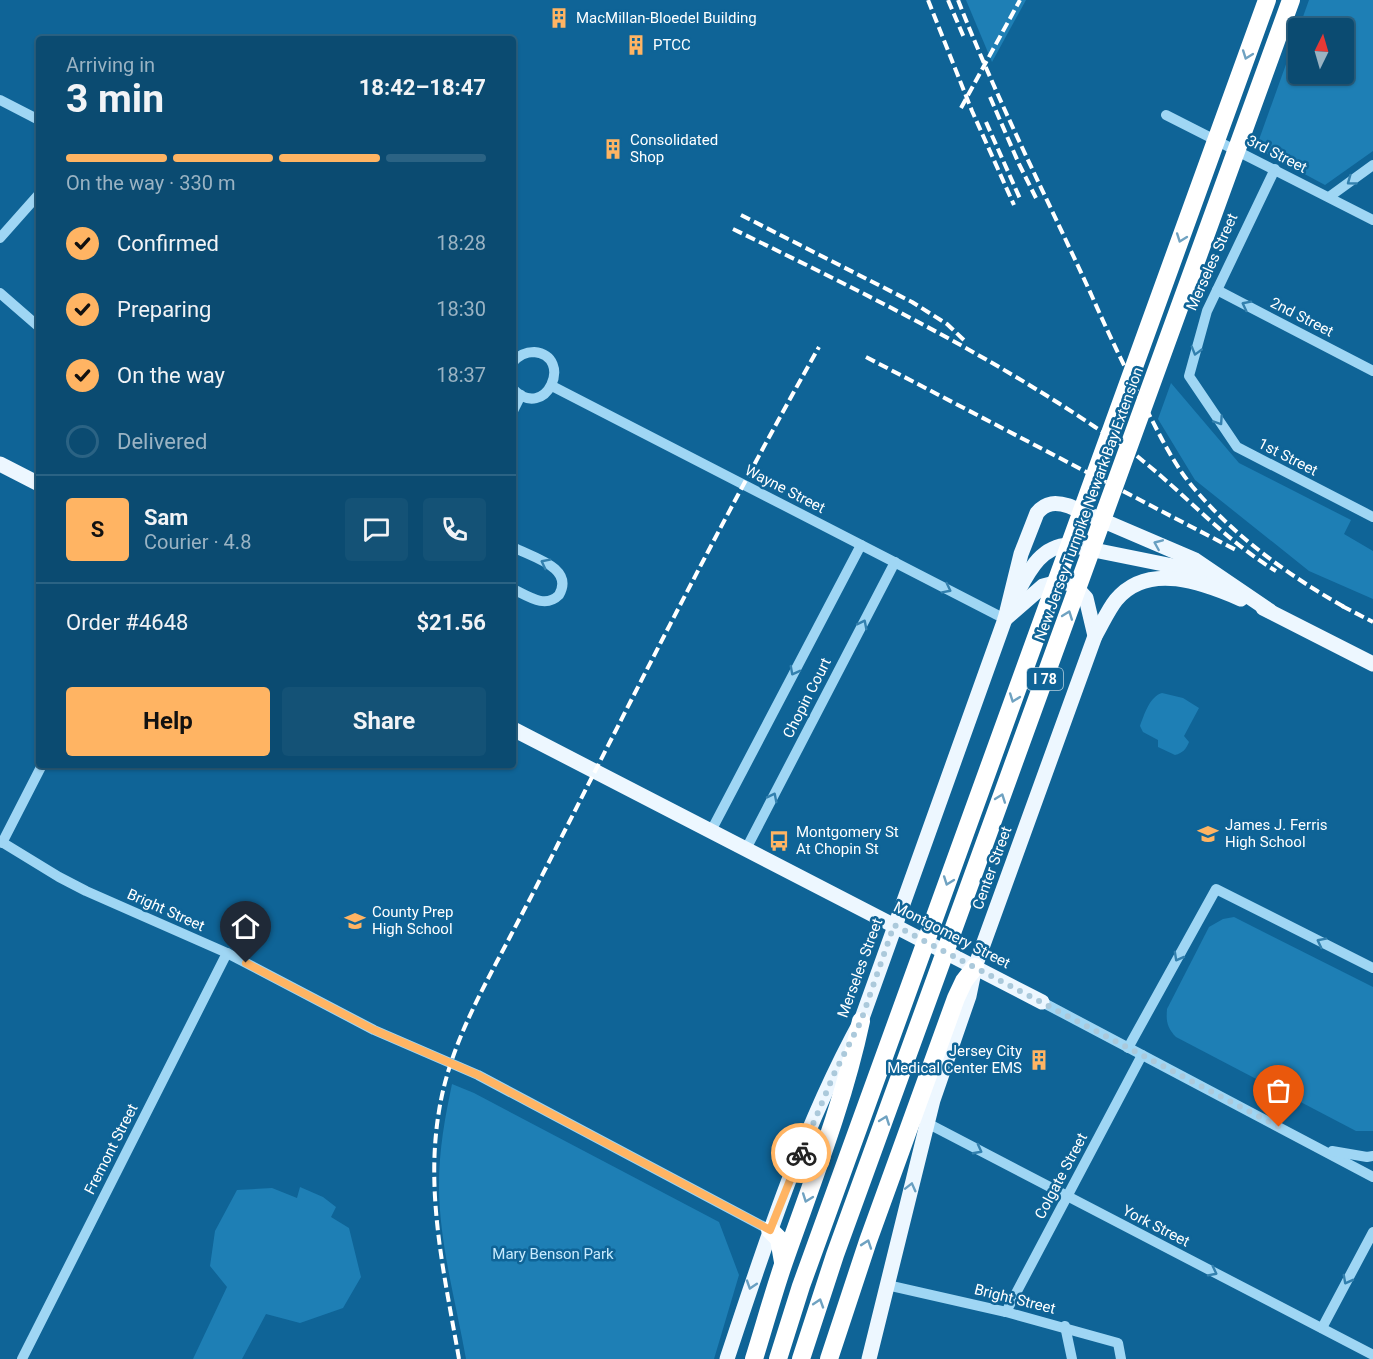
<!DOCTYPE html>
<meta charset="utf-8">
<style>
body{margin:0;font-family:Roboto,sans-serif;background:#145276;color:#f1f3f6;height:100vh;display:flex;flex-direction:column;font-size:22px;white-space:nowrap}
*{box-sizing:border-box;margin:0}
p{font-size:20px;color:#9ab3c3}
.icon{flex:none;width:33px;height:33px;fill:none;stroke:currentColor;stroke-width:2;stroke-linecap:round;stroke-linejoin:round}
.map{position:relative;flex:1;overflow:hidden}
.drawer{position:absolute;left:36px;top:36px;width:480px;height:732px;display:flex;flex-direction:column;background:#0b4b71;border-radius:6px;box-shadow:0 2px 4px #0004,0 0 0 2px #2b6384}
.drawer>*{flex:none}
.needle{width:39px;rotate:5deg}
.fabs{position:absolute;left:1288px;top:18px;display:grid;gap:12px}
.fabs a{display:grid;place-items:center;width:66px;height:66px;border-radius:6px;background:#0b4b71;box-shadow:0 2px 4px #0004,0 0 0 2px #2b6384;font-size:30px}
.pin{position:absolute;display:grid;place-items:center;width:51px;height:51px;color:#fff;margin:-62px -26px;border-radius:50% 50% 50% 0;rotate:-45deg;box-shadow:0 0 6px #0007}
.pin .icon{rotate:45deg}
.courier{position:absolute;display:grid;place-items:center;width:60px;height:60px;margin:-30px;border:4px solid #ffb463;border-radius:50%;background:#fff;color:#222;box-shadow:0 2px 8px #0007}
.head em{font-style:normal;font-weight:700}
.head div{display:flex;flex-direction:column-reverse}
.head{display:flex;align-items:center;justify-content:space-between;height:102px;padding:0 30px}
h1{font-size:39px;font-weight:700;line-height:45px}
.bar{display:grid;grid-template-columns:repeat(4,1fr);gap:9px 6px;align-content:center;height:72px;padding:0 30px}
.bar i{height:8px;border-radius:4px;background:#2b6384}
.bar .on{background:#ffb463}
.bar p{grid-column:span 4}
.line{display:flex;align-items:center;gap:15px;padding:0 30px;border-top:2px solid #2b6384}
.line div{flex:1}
.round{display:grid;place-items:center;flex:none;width:63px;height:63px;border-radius:6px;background:#145276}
ol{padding:0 30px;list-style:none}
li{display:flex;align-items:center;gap:18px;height:66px}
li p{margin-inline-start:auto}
li .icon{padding:6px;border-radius:50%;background:#ffb463;color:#111;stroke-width:4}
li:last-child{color:#9ab3c3}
li i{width:33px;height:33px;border:3px solid #2b6384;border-radius:50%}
.primary-button{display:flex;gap:12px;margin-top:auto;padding:12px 30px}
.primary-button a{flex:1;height:69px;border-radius:6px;background:#ffb463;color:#111;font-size:24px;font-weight:700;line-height:69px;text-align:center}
.primary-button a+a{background:#145276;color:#f1f3f6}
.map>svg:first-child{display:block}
</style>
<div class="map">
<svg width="1373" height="1359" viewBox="0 0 1373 1359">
<rect width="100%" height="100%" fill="#0f6497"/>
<g fill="#1e7fb5" fill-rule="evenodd">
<path d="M966,0H1026L992,62Z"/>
<path d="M1309,0H1373V151L1325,185L1256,148ZM1344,28V74H1299V28Z"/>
<path d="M1171,383L1239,463L1351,520L1344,534L1373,551V599L1309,571L1195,480L1158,419Z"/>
<path d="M1162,693L1183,698L1199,708L1184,736L1189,742C1186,749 1183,753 1175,755L1158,747V740L1143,732L1140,726C1144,715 1150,696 1162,693Z"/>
<path d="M1234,917L1373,987V1131H1356L1176,1037C1167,1028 1166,1021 1167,1009L1209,927L1223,919Z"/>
<path d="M452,1084L474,1093L719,1222L739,1275L714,1359H466C456,1302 439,1243 439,1185C439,1150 445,1117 452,1084Z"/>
<path d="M300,1187L323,1197L336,1207L331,1217L349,1228L361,1277L343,1308L300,1323L266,1314L242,1359H193L227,1287L210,1266L215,1231L237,1190L272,1188L297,1198Z"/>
</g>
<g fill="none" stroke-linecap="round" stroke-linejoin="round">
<g stroke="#9fd6f4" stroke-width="10">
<path d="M0,100L39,120"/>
<path d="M1166,115L1373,220"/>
<path d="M1275,169L1207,311L1189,376L1237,447L1373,517"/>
<path d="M1329,197L1373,165"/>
<path d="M0,238L39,194"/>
<path d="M1217,290L1373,371"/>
<path d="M0,293L39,327"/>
<path d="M513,362C519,355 525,352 534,352C575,356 546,423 513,389"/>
<path d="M552,386L1005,619"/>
<path d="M513,411L521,395"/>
<path d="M513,547C531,557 575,567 559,595C545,609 528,596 513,589"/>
<path d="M711,831L861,545"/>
<path d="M0,841L59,877L86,891L227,953L374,1030L478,1075L770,1230"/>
<path d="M2,843L42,765"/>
<path d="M746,849L895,562"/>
<path d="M1042,1002L1373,1177"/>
<path d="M1128,1048L1216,889L1373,968"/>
<path d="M927,1123L1373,1355"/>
<path d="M1332,1151L1367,1157L1373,1156"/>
<path d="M887,1285L1006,1312L1118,1343L1121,1359"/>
<path d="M1006,1312L1142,1055"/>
<path d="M1065,1326L1072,1359"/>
<path d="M1322,1328L1373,1232"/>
<path d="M22,1359L227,953"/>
</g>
<g stroke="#edf7ff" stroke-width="15">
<path d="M0,464L39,484"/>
<path d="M1017,593C1029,571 1041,546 1069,545L1183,568L1209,577"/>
<path d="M1263,608L1373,664"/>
<path d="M1005,619L1043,586L1062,581L1075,586L1086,598L1095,636"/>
<path d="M513,729L1042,1002"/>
<path d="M727,1359C765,1244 803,1127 861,1021L1005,619L1021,554L1037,513C1046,502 1056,502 1069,506L1195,560L1270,611"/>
<path d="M869,1359L933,1100L969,996L975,967L1095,636C1102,624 1108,610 1116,600C1148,561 1204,583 1241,599"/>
</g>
<g stroke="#fff" stroke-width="18">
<path d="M770,1230L779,1239L783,1262"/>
<path d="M754,1359C764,1327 773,1294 784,1262C812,1182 843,1105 861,1021"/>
<path d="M829,1359L868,1241L956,998L964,981L975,967"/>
</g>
<g stroke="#fff" stroke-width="4" stroke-dasharray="10 4.5" stroke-linecap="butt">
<path d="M928,0L972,111L1014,205"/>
<path d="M948,0L965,40"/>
<path d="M958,0C997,100 1046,196 1091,294C1110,337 1130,379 1152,420C1165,446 1179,472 1198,493C1238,539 1295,580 1348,609"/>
<path d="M990,97L1019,164L1036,198"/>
<path d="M961,108L1020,0"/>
<path d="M986,122L1021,201"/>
<path d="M741,215L912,302L947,324L967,343"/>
<path d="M733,229C856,289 981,350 1095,427C1111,437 1128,448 1143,461C1188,497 1226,541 1276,571"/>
<path d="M866,357L1236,550"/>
<path d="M1342,606L1373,622"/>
<path d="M459,1359C445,1277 425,1195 439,1111C448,1054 475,1003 502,952C521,916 540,880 558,844C643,677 727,510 819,347"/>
</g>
<g stroke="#fff" stroke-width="18">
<path d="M778,1359L801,1286L1267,0"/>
<path d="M801,1359L835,1255L1291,0"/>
</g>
</g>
<defs><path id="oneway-chevron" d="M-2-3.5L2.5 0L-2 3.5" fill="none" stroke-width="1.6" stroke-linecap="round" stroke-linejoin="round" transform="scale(1.5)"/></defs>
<g stroke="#6fa2c1">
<use href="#oneway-chevron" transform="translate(1247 55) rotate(110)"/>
<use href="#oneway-chevron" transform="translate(1181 238) rotate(110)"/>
<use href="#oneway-chevron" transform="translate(1068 615) rotate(-70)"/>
<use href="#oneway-chevron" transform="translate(1014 698) rotate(110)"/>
<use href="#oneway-chevron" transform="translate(1001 798) rotate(-70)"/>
<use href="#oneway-chevron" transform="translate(948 881) rotate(110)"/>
<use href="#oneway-chevron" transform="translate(885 1120) rotate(-70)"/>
<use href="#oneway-chevron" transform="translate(807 1198) rotate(110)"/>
<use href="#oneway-chevron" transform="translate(867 1244) rotate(-71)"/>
<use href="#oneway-chevron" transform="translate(819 1303) rotate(-72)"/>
</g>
<g stroke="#3380ae">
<use href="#oneway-chevron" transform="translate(1351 181) rotate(144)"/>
<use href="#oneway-chevron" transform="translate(1246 305) rotate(-153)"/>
<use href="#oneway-chevron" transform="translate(1196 351) rotate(106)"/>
<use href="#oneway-chevron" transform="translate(1219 421) rotate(56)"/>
<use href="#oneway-chevron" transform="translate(545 563) rotate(-153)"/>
<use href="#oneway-chevron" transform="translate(947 589) rotate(27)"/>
<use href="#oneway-chevron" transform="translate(863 624) rotate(-63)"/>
<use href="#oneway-chevron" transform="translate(794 671) rotate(118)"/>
<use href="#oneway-chevron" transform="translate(773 797) rotate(-63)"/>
<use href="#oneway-chevron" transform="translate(1321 942) rotate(-153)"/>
<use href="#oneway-chevron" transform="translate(1178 957) rotate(119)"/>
<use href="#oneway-chevron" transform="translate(978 1150) rotate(28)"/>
<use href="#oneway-chevron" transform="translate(1213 1272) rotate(27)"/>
<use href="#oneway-chevron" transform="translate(1347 1280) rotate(118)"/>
</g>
<g stroke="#689fc1">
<use href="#oneway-chevron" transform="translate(1158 544) rotate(-157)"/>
<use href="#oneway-chevron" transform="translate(911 1187) rotate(-76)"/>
<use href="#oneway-chevron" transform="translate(751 1285) rotate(108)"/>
</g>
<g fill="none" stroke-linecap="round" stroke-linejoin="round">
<path stroke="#abc9db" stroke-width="6" stroke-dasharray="0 10.8" d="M801,1153L834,1074L861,1021L894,925L1279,1127"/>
<path stroke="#ffb463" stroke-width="8" d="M246,963L374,1030L478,1075L770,1230L801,1153"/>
</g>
<defs>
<g id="building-bare" transform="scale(1.62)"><path d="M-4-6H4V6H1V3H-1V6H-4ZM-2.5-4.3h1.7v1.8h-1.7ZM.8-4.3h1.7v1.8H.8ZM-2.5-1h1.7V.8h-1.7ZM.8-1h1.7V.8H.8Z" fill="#ffb463" stroke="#0f6497" stroke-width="2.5" paint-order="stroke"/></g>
<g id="school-bare" transform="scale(1.62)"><path d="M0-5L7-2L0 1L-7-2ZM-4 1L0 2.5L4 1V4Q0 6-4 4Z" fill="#ffb463" stroke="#0f6497" stroke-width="2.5" paint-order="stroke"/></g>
<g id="bus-bare" transform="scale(1.62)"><path d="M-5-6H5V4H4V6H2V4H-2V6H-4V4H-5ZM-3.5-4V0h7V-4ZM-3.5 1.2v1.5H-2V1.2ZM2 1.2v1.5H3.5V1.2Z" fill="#ffb463" stroke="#0f6497" stroke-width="2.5" paint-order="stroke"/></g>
</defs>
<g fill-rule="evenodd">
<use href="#building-bare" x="559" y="18"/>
<use href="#building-bare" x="636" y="45"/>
<use href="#building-bare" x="613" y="149"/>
<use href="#school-bare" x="1208" y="834"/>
<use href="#bus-bare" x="779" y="841"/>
<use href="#school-bare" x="355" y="921"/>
<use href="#building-bare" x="1039" y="1060"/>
</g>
<g text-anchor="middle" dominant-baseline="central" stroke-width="5" stroke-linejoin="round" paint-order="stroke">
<rect fill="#0f6497" stroke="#b7d0e0" stroke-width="1.5" x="1027" y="668" width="36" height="22" rx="4.5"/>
<g font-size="14" font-weight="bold" fill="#fff">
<text x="1045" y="679">I 78</text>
</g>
<g font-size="15" fill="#fff" stroke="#0f6497" text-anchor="start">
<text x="576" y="18">MacMillan-Bloedel Building</text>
<text x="653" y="45">PTCC</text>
<text x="630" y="140">Consolidated<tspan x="630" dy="17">Shop</tspan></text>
<text x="1225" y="825">James J. Ferris<tspan x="1225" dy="17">High School</tspan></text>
<text x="796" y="832">Montgomery St<tspan x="796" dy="17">At Chopin St</tspan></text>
<text x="372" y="912">County Prep<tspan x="372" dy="17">High School</tspan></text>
<text x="1022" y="1051" text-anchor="end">Jersey City<tspan x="1022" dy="17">Medical Center EMS</tspan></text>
</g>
<g font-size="15" fill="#fff" stroke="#0f6497">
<text transform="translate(1277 154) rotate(27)">3rd Street</text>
<text transform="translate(1212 262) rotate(-66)">Merseles Street</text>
<text transform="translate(1302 317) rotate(27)">2nd Street</text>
<text transform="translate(1288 457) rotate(27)">1st Street</text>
<text transform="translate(785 489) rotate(27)">Wayne Street</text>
<text transform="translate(1089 504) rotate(-70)">New Jersey Turnpike Newark Bay Extension</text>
<text transform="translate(807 698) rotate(-63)">Chopin Court</text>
<text transform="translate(992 868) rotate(-70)">Center Street</text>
<text transform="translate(166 910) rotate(24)">Bright Street</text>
<text transform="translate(952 935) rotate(27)">Montgomery Street</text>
<text transform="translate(860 968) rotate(-70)">Merseles Street</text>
<text transform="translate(111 1149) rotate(-63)">Fremont Street</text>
<text transform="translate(1061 1176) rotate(-62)">Colgate Street</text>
<text transform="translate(1156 1226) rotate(27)">York Street</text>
<text transform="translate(1015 1299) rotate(14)">Bright Street</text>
</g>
<g font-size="15" fill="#c8ebfe" stroke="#0f6497">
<text x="553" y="1254">Mary Benson Park</text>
</g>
</g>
</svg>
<div class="fabs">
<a><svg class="needle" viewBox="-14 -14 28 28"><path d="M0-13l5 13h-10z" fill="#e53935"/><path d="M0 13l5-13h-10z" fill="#9ab3c3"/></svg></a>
</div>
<div class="pin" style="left:1279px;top:1127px;background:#ea580c"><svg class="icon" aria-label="bag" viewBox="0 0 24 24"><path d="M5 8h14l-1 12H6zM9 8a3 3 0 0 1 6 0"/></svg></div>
<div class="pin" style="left:246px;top:963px;background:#1f2937"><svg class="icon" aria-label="home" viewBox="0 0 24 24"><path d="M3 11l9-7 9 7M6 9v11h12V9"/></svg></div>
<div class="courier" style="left:801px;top:1153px"><svg class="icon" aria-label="bike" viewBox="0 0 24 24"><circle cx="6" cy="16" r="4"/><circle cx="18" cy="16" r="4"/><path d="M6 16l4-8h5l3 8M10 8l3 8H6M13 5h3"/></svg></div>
<section class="drawer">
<div class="head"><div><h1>3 min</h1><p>Arriving in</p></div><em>18:42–18:47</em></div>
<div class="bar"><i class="on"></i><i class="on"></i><i class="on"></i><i></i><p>On the way · 330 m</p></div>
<ol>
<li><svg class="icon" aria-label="check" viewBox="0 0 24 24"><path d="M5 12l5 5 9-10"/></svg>Confirmed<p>18:28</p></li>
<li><svg class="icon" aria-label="check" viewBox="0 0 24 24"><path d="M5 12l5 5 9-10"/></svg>Preparing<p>18:30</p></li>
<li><svg class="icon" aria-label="check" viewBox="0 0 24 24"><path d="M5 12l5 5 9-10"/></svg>On the way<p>18:37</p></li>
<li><i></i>Delivered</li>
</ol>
<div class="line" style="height:108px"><b class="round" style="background:#ffb463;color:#111">S</b><div><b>Sam</b><p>Courier · 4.8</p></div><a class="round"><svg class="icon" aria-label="chat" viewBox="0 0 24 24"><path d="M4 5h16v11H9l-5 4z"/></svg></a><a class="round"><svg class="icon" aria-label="phone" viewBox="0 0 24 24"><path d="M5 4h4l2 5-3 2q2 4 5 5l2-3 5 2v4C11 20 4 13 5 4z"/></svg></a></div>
<div class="line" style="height:78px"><div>Order #4648</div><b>$21.56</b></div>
<div class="primary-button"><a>Help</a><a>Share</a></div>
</section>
</div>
